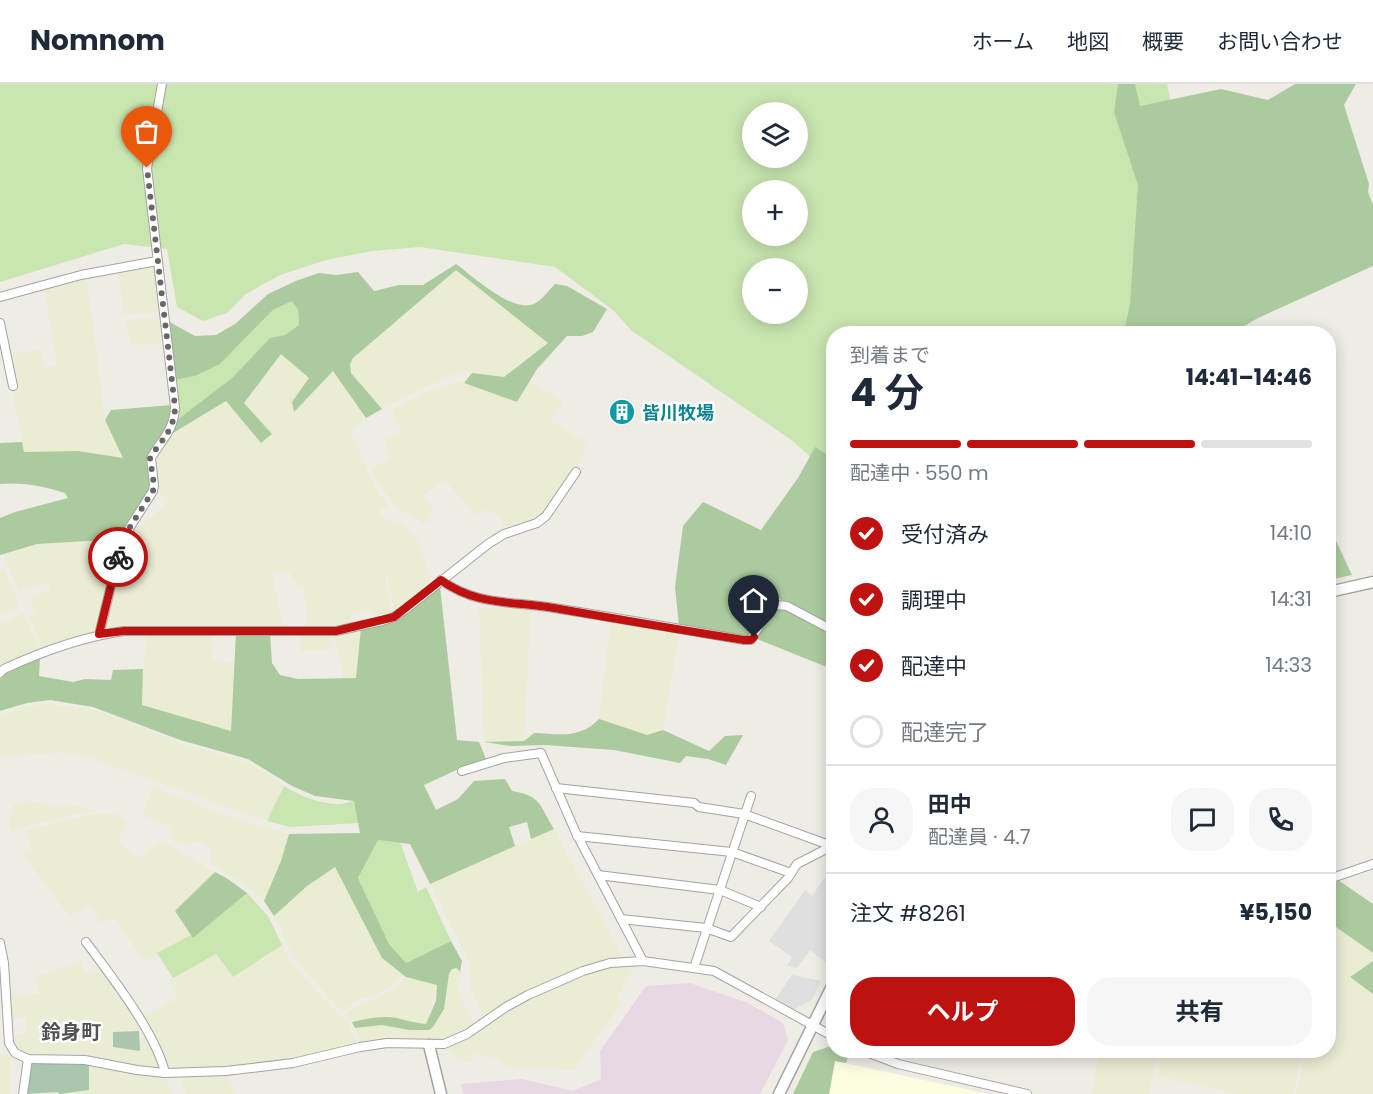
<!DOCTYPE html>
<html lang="ja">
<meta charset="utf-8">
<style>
body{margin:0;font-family:Poppins,"Noto Sans JP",sans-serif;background:#f6f6f7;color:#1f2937;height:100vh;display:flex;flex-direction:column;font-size:22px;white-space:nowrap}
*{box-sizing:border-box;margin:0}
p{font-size:20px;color:#747a83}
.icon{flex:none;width:33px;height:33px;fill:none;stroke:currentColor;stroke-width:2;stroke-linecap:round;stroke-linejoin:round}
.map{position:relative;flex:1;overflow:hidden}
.drawer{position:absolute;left:826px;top:242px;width:510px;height:732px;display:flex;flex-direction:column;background:#fff;border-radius:24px;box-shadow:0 3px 15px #0003}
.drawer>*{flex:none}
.controls{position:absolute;left:742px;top:18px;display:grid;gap:12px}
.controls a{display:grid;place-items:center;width:66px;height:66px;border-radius:50%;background:#fff;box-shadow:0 3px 15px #0003;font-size:30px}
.pin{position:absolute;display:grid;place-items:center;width:51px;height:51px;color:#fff;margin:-62px -26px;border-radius:50% 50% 50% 0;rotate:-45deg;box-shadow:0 0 6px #0007}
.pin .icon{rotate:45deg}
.courier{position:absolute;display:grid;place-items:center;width:60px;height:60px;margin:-30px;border:4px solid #bd1210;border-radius:50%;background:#fff;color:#222;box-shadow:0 2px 8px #0007}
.summary em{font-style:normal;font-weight:700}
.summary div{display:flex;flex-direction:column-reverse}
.summary{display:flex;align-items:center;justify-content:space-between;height:102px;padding:0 24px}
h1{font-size:39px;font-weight:700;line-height:45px}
.bar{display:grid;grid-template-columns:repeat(4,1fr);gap:9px 6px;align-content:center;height:72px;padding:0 24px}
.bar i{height:8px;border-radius:4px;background:#e0e1e3}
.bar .active{background:#bd1210}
.bar p{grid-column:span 4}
.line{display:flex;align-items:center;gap:15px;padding:0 24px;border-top:2px solid #e0e1e3}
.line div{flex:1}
.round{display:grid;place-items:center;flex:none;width:63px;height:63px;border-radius:24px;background:#f6f6f7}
ol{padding:0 24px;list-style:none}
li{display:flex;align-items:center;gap:18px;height:66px}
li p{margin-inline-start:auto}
li .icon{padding:6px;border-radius:50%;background:#bd1210;color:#fff;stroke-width:4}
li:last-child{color:#747a83}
li i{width:33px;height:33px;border:3px solid #e0e1e3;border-radius:50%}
.action{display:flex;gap:12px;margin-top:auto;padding:12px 24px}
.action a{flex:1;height:69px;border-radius:24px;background:#bd1210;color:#fff;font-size:24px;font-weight:700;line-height:69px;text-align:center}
.action a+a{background:#f6f6f7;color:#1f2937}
header{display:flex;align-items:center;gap:36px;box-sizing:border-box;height:84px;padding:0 30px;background:#fff;border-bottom:2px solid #e0e1e3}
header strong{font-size:28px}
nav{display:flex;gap:33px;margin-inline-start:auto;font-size:21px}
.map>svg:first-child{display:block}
</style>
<header>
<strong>Nomnom</strong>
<nav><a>ホーム</a><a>地図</a><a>概要</a><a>お問い合わせ</a></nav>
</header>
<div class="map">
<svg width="1373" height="1010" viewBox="0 0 1373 1010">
<rect width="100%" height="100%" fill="#efece6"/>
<path fill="#e7d8e4" d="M690,899L748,919L783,939L788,956L760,1010H464L461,1000L522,995L573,1007L601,995L600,967L646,902Z"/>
<path fill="#fcfce1" d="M835,977L989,1010H829Z"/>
<g fill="#eaecd3">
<path d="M154,181L159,227L156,228L124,230L118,188Z"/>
<path d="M456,185L549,259L504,293L458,288L382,325L351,289L350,280L353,274Z"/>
<path d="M87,195L105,336L124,374L78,367L24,368L12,305L17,304L10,270L40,266L44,283L57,282L44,204Z"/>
<path d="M157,234L160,236L163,259L131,260L126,237Z"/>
<path d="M281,270L309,294L292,318L333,287L366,334L353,344L352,351L375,403L388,421L379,427L384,435L405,441L412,449L420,461L430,496L414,515L395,528L387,491H385L392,529L372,532L371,526L351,529L352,539L335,543H308L304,503L298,504L296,496H292L290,487L272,489L283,542L104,547L117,483L131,451L167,419L157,403L153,382L157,369L173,349L226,317L261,359L272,350L243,319Z"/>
<path d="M460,297L517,318L529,297L563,317L551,338L588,360L575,385L543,430L536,436L524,440L521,437L503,443L501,434L488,425L477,430L473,428L445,396L423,411L435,429L428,433L432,437L424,440L395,422L379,400L371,385L391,375L384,356L402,349L392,326L424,309Z"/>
<path d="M121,455L97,546L42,564L29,533L36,528L30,515L51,505L48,498L19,508L3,470L37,460Z"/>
<path d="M4,486L20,523L0,531V487Z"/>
<path d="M479,524H531L524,657L484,658Z"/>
<path d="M24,529L39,565L0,582V541Z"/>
<path d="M611,536L679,548L663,646L647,651L599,635Z"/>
<path d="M361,544L357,594H343L334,550Z"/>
<path d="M213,549L212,576L234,578L231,648L142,621L146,550Z"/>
<path d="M299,549H330L332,565L301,567Z"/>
<path d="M48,620L93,626L135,641L181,660L243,677L263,687L284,702L267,737L88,673L63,668L0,673V631L27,622Z"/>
<path d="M153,703L224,731L289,750L281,777L264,817L246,801L209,779L212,766L204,760L196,758L183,760L177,758L172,754L171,743L142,731Z"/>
<path d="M30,717L45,719L56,724L63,721L80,722L96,727L79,729L10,747L9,737L14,721L20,718Z"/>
<path d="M98,730H115L128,737L117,757L138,774L162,757L215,788L176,827L191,851L144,877L114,833L102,839L88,821L69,832L22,769L31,767L26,747L80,733Z"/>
<path d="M554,745L623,874L581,884L547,897L507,917L484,934L471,906L469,877L430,800Z"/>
<path d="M335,782L382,874L404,891L390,903L372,913L360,915L342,927L294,875L274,832L307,802Z"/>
<path d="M1329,838L1373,869V877L1350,893L1373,910V1010H1296L1306,966H1329Z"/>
<path d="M282,861L290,878L349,941L356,956L353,962L279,978L224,984L173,985L168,983L141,933L178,914L169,896L216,870L233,893Z"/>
<path d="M81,878L86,890L101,884L117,905L114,907L116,915L124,913L137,936L139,947L113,948L140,966L139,953L147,952L160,977V986L85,970H30L20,966L13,951L27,950V934H11L10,914L40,910L35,893Z"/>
<path d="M634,883L617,915L622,918L574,986L508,983L494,974L475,969L472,978L457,975L448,965L466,956L526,916L597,887L608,884Z"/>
<path d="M457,884L460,888L458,909L475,941L463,950L441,957L363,958L359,956L355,944L364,942L382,941L409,946H428L433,943L444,925L449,890L452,885Z"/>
<path d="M406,893L437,901L427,940L410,939L396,934L361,936L352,938L345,931L362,919L375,916L392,906Z"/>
<path d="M1099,966H1157L1149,1010H1092Z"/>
<path d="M1162,966H1299L1302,967L1293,1010H1237L1158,992Z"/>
<path d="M0,969L10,972L11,1010H0Z"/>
<path d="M89,981L134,990L166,993L172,1010H36L89,1006Z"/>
<path d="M227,992L236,1010H186L182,998L184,993Z"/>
</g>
<g fill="#c9e5b0" fill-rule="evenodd">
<path d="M0,0H1167L1187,95L1188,249H834V393L790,355L632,247L613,226L555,183L420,163L372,167L326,176L280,191L246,210L227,229L203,237L177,223L167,165L124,160L0,198ZM753,28H798V74H753ZM753,106H798V152H753ZM753,184H798V230H753Z"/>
<path d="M292,217L298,226L299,241L285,251L270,254L232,294L177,336L179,321L175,296L195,292L233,267L273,226Z"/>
<path d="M284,702C298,711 318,719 335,720C341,721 348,718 354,717L359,739L290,743L267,737Z"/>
<path d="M378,756L400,758L418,808L426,803L451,857L406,879L389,860L358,794Z"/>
<path d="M247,809L268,832L282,861L233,893L216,870L173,894L157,869L191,851L193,854Z"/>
</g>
<g fill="#abcb9e">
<path d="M1118,0H1135L1140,22L1221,5L1268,16L1295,0H1356L1344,21L1369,100L1368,108L1373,121V182L1258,234L1232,249H1124L1130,220L1138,101L1114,28Z"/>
<path d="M456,180C474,193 512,229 534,220C542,216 549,206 555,200L567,202L607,225L593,248L582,252H567L537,285L517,318L464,299L472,289L504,293L548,259L456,186L353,274L350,280L351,289L382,325L366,334L333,287L294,328L292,318L309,294L281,270L244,319L272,350L261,359L226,317L173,349L177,336L232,294L270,254L285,251L299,241L298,226L292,217L273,226L220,280L195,292L175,296L168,237L195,252L216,251L235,240L268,210L298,196L319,189L336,191L358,188L374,207L399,201H423Z"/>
<path d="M172,321L166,346L146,375L151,406L121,455L37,460L0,471V434L15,428L68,414L65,409C43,402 23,398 0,400V359L22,358L24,368L78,367L123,374L105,336L111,326Z"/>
<path d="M815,363L834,375V544L778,514H772L749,554L679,542L675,503L683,442L703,418L761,446L798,394Z"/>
<path d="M1329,442L1352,491L1329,496Z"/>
<path d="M440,503L457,656L479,658L486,675L463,683L424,701L436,726L458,715L474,697L505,695L512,707C542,712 539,721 554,745L531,755L527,738L509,743L515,762L430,800L410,760L378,756L358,794L389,860L406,879L451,857L462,877L460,888L457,884L452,885L449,890L444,925L433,943L429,946H409L382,941L355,944L352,938C365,935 382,931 397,934C407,937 416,939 426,940L436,917L437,901L406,893L382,874L335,783L307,802L274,832L264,817L281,777L289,750L360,749L354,717L315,712L292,702L248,675L180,656L93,623L50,616L27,619L0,627V595L7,589L40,573L39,592L73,598L85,595L111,596L113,586L143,585L142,621L231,647L236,549H270L272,579L280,591L298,595L356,594L361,544L383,539Z"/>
<path d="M776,524L785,525L834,550V586L757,555L769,529Z"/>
<path d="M599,635L647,651L663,646L709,667L725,652L743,651L726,681L708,675L686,672L680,679L614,666L544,661L510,662L484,658L524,657L534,649C559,650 580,655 599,635Z"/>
<path d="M215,788L228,795L247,809L193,854L175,827Z"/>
<path d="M1338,796L1373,820V869L1329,838V799Z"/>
<path d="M1373,877V910L1350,893Z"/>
<path d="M831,962L834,966H838L849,971L846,979L835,977L829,1010H793L813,968Z"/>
</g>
<g fill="#a9c6ae">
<path d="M139,947L140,967L113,963V948Z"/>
<path d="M34,979L89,981V1006L59,1010L58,1008L26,1010L31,982Z"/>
</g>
<g fill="#dfdfdf">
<path d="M825,793L834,799V870L828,880L810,866L797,884L787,882L792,873L769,857L805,806L812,812Z"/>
<path d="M792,891L821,897L812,916L793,926L775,916Z"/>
</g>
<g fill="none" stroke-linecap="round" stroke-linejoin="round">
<g stroke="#a3a3a3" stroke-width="10">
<g id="minor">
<path d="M0,213L81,191L157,177"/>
<path d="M0,239L13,302"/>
<path d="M441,496C476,522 513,517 554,524C617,534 681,545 744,556H751L768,527L776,521L787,522L834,547"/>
<path d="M99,551L116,481L130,443L153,407L154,401L151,374C162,355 174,347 175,323L147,84L162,0"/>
<path d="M0,589L4,585C43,567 81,553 124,547H336L382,537L394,533L406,525L488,460L504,450L537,439L546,432L576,388"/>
<path d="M462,687L504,674L541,669L576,749L643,877"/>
<path d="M556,704L694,719L699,723L744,730L832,762"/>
<path d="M577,752L732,768L791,789"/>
<path d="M598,791L720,806L761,823"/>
<path d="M1329,795L1373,780"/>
<path d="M621,835L706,844L731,853L788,794L797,780L834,761"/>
<path d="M86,858C111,892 156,949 165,989"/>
<path d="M0,859L4,879L9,959L15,969L28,975L85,976L137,986L165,989L226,987L293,979L360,963L387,959L444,960L467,950L506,923L528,911L583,887L610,879L643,877L714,887L834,953"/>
<path d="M694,884L751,712"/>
<path d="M861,966L898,980L1027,1010"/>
<path d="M23,1010L28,975"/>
</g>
</g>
<g stroke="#a3a3a3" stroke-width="13">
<g id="tertiary">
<path d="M1329,508L1373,498"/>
<path d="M429,961L441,1010"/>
<path d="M779,1010L834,898"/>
</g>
</g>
<use href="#minor" stroke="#fff" stroke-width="8"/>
<use href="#tertiary" stroke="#fff" stroke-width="10"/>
</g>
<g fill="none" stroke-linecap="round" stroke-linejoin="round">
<path stroke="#686765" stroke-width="6" stroke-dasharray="0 10.8" d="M118,473L130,443L153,407L154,401L150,374C162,355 174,347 175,323L147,84"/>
<path stroke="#bd1210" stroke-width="8" d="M118,473L99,550L124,547H336L394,533L441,496C476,522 513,517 554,524C617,535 681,546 744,556H751L754,553"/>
</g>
<defs>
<g id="building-disc" transform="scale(1.35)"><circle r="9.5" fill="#0f9aa8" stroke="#fff"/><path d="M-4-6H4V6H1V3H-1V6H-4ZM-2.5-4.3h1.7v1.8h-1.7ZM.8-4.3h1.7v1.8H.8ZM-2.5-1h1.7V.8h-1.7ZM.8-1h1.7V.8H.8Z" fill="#fff"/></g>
</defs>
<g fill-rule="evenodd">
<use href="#building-disc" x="622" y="328"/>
</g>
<g text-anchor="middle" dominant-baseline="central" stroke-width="5" stroke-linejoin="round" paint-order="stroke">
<g font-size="18" font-weight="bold" fill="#0d838f" stroke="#fff" text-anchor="start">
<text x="642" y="328">皆川牧場</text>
</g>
<g font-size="20" font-weight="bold" fill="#525252" stroke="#fff">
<text x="71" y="948">鈴身町</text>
</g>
</g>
</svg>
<div class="controls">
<a><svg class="icon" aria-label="layers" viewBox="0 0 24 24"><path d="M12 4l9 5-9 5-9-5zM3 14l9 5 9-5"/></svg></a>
<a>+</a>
<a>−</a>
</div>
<div class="pin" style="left:147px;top:84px;background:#ea580c"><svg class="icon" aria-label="bag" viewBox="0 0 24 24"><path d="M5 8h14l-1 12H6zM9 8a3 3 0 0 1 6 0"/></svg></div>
<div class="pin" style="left:754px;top:553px;background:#1f2937"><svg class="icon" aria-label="home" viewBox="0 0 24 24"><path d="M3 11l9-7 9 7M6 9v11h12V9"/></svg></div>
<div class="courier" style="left:118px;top:473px"><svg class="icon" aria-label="bike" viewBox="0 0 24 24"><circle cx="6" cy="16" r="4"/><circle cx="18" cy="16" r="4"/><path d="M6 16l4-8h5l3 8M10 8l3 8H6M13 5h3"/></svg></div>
<section class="drawer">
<div class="summary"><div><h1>4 分</h1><p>到着まで</p></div><em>14:41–14:46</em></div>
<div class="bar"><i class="active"></i><i class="active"></i><i class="active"></i><i></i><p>配達中 · 550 m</p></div>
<ol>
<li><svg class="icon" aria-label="check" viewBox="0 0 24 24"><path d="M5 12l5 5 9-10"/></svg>受付済み<p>14:10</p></li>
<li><svg class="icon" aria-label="check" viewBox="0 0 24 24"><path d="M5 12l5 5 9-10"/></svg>調理中<p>14:31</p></li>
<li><svg class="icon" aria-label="check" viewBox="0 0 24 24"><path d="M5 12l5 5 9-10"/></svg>配達中<p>14:33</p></li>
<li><i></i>配達完了</li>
</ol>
<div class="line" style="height:108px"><a class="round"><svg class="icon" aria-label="person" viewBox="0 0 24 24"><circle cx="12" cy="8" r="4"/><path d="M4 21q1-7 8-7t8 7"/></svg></a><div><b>田中</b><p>配達員 · 4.7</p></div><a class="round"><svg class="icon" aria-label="chat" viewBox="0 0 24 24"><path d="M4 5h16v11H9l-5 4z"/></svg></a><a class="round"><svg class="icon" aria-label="phone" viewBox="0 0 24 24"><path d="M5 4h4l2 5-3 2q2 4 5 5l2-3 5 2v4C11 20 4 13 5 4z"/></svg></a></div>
<div class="line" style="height:78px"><div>注文 #8261</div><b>¥5,150</b></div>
<div class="action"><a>ヘルプ</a><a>共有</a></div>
</section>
</div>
